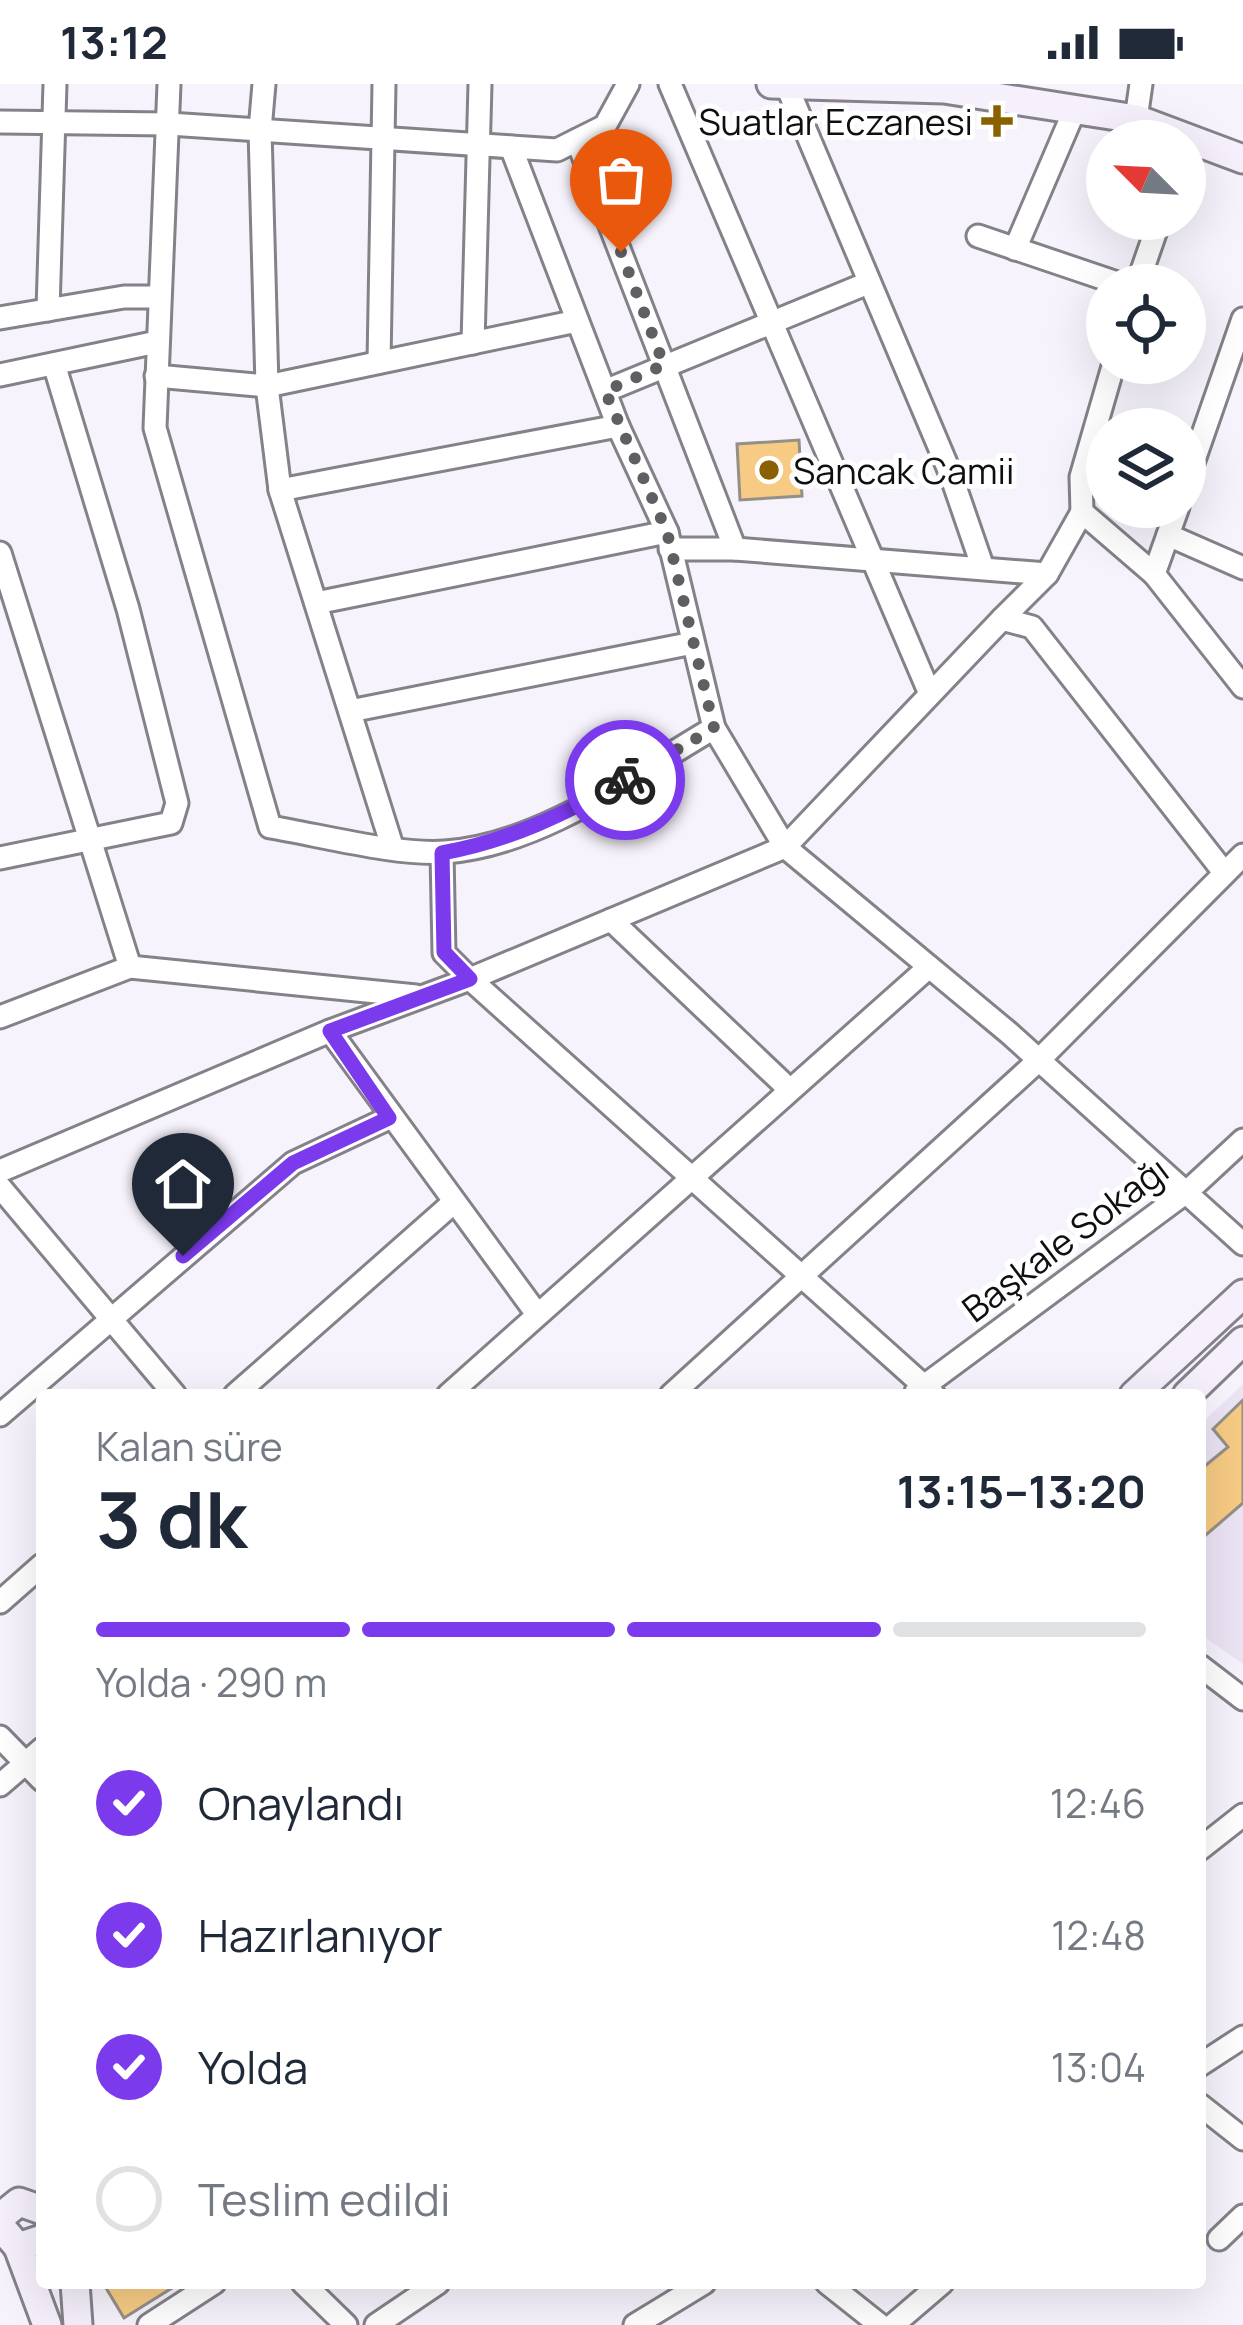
<!DOCTYPE html>
<html lang="tr">
<meta charset="utf-8">
<style>
body{margin:0;font-family:Manrope,sans-serif;background:#f6f6f7;color:#1f2937;height:100vh;display:flex;flex-direction:column;font-size:45px;white-space:nowrap}
*{box-sizing:border-box;margin:0}
p{font-size:39px;color:#747a83}
.icon{flex:none;width:66px;height:66px;fill:none;stroke:currentColor;stroke-width:2;stroke-linecap:round;stroke-linejoin:round}
.map{position:relative;flex:1;overflow:hidden}
.panel{position:absolute;left:36px;top:1305px;width:1170px;height:900px;display:flex;flex-direction:column;background:#fff;border-radius:12px;box-shadow:0 12px 48px #0002}
.panel>*{flex:none}
.needle{width:78px;rotate:294deg}
.buttons{position:absolute;left:1086px;top:36px;display:grid;gap:24px}
.buttons a{display:grid;place-items:center;width:120px;height:120px;border-radius:50%;background:#fff;box-shadow:0 12px 48px #0002;font-size:60px}
.pin{position:absolute;display:grid;place-items:center;width:102px;height:102px;color:#fff;margin:-123px -51px;border-radius:50% 50% 50% 0;rotate:-45deg;box-shadow:0 0 12px #0007}
.pin .icon{rotate:45deg}
.courier{position:absolute;display:grid;place-items:center;width:120px;height:120px;margin:-60px;border:9px solid #7c3aed;border-radius:50%;background:#fff;color:#222;box-shadow:0 3px 15px #0007}
.head em{font-style:normal;font-weight:700}
.head div{display:flex;flex-direction:column-reverse}
.head{display:flex;align-items:center;justify-content:space-between;height:204px;padding:0 60px}
h1{font-size:78px;font-weight:700;line-height:90px}
.bar{display:grid;grid-template-columns:repeat(4,1fr);gap:18px 12px;align-content:center;height:144px;padding:0 60px}
.bar i{height:15px;border-radius:9px;background:#e0e1e3}
.bar .on{background:#7c3aed}
.bar p{grid-column:span 4}
ol{padding:0 60px;list-style:none}
li{display:flex;align-items:center;gap:36px;height:132px}
li p{margin-inline-start:auto}
li .icon{padding:12px;border-radius:50%;background:#7c3aed;color:#fff;stroke-width:4}
li:last-child{color:#747a83}
li i{width:66px;height:66px;border:6px solid #e0e1e3;border-radius:50%}
.status{display:flex;justify-content:space-between;align-items:center;height:84px;padding:0 60px;background:#fff;direction:ltr}
.status svg{height:33px;fill:currentColor}
.map>svg:first-child{display:block}
</style>
<div class="status"><b>13:12</b><svg viewBox="0 0 49 12"><path d="M0 12V9h3v3zM5 12V6h3v6zM10 12V3h3v9zM15 12V0h3v12zM26 1h20v11H26zM47 4h2v5h-2z"/></svg></div>
<div class="map">
<svg width="1243" height="2241" viewBox="0 0 1243 2241">
<rect width="100%" height="100%" fill="#f7f3fc"/>
<path fill="#ebe4f4" d="M1243,1300V1580L1200,1550V1341Z"/>
<g fill="#f7cb84" stroke="#948f87" stroke-width="3">
<path d="M799,356L802,412L740,416L737,360Z"/>
<path d="M1243,1316V1419L1200,1456V1386L1228,1363L1213,1345Z"/>
<path d="M103,2199H180L124,2234Z"/>
</g>
<g fill="none" stroke-linecap="round" stroke-linejoin="round">
<g stroke="#858189" stroke-width="27">
<g id="street">
<path d="M169,0L155,344L270,743C319,751 399,772 445,768C542,761 633,691 714,644"/>
<path d="M264,0L260,46L267,302L280,406L392,762"/>
<path d="M670,0L930,610"/>
<path d="M786,0L951,391L983,484"/>
<path d="M1136,35L1141,0"/>
<path d="M0,38L169,40L557,66L605,42L628,0"/>
<path d="M577,56L735,465"/>
<path d="M511,63L618,342L667,448L714,644L785,763L1009,949L1243,1160"/>
<path d="M978,152L1123,201"/>
<path d="M1015,165L1075,25"/>
<path d="M1137,201L1160,135"/>
<path d="M48,226L55,0"/>
<path d="M0,234L124,213H159"/>
<path d="M473,259L480,0"/>
<path d="M379,278L384,0"/>
<path d="M0,291L157,258"/>
<path d="M156,292L267,302L577,237"/>
<path d="M605,307L868,199"/>
<path d="M1185,402L1243,235"/>
<path d="M280,406L618,342"/>
<path d="M1178,423L1154,490L1243,603"/>
<path d="M1082,428L1081,393L1114,279"/>
<path d="M1168,451L1243,484"/>
<path d="M670,465H735L1047,490"/>
<path d="M0,469L130,883"/>
<path d="M316,519L667,448"/>
<path d="M1002,535L1047,490L1082,428L1154,490"/>
<path d="M350,627L693,559"/>
<path d="M442,769L444,869L470,895L785,763L1002,535L1032,543L1223,787"/>
<path d="M0,774L171,739L177,719L128,525L54,280"/>
<path d="M611,836L789,1005"/>
<path d="M0,933L130,883L416,912"/>
<path d="M330,947L537,1230"/>
<path d="M0,1087L330,947L470,895L934,1311"/>
<path d="M0,1103L175,1311"/>
<path d="M916,1308L1189,1106L1243,1056"/>
<path d="M235,1311L453,1119"/>
<path d="M448,1311L929,883"/>
<path d="M671,1311L1039,976L1243,771"/>
<path d="M0,1331L293,1079L389,1034"/>
<path d="M0,1518L42,1481"/>
<path d="M1200,1582L1243,1615"/>
<path d="M0,1653L42,1696"/>
<path d="M0,1701L42,1665"/>
<path d="M1200,1765L1243,1731"/>
<path d="M1200,1981L1243,1953"/>
<path d="M1200,2021L1243,2055"/>
<path d="M1219,2155L1243,2132"/>
<path d="M303,2199L346,2241"/>
<path d="M827,2199L880,2241"/>
<path d="M149,2241L214,2199"/>
<path d="M376,2241L438,2199"/>
<path d="M635,2241L704,2199"/>
<path d="M893,2241L942,2199"/>
</g>
</g>
<g stroke="#858189" stroke-width="33">
<g id="secondary">
<path d="M771,0L944,5L1136,35L1243,75"/>
<path d="M1134,1311L1243,1210"/>
<path d="M1187,1311L1243,1257"/>
<path d="M42,2126L19,2118L3,2131L1,2143L18,2163L42,2155"/>
<path d="M18,2163L47,2241"/>
<path d="M75,2199L78,2241"/>
</g>
</g>
<use href="#street" stroke="#fff" stroke-width="21"/>
<use href="#secondary" stroke="#f5f0fb" stroke-width="27"/>
</g>
<g fill="none" stroke-linecap="round" stroke-linejoin="round">
<path stroke="#605e63" stroke-width="12" stroke-dasharray="0 21.6" d="M621,168L664,281L605,307L667,448L714,644L625,696"/>
<path stroke="#7c3aed" stroke-width="15" d="M183,1172L293,1079L389,1034L330,947L470,895L444,868L442,769C509,757 565,730 625,696"/>
</g>
<g fill="#8a6101" stroke="#fff" stroke-width="4.5">
<path d="M991 19h12v12h12v12h-12v12h-12v-12h-12v-12h12z"/>
<circle cx="769" cy="386" r="12"/>
</g>
<g text-anchor="middle" dominant-baseline="central" stroke-width="10" stroke-linejoin="round" paint-order="stroke">
<g font-size="36" fill="#0f0e11" stroke="#fff" text-anchor="end">
<text x="973" y="37">Suatlar Eczanesi</text>
<text x="793" y="386" text-anchor="start">Sancak Camii</text>
</g>
<g font-size="36" fill="#0f0e11" stroke="#fff">
<text transform="translate(1065 1155) rotate(-37)">Başkale Sokağı</text>
</g>
</g>
</svg>
<div class="buttons">
<a><svg class="needle" viewBox="-14 -14 28 28"><path d="M0-13l5 13h-10z" fill="#e53935"/><path d="M0 13l5-13h-10z" fill="#747a83"/></svg></a>
<a><svg class="icon" aria-label="locate" viewBox="0 0 24 24"><circle cx="12" cy="12" r="6"/><path d="M12 2v4M12 18v4M2 12h4M18 12h4"/></svg></a>
<a><svg class="icon" aria-label="layers" viewBox="0 0 24 24"><path d="M12 4l9 5-9 5-9-5zM3 14l9 5 9-5"/></svg></a>
</div>
<div class="pin" style="left:621px;top:168px;background:#ea580c"><svg class="icon" aria-label="bag" viewBox="0 0 24 24"><path d="M5 8h14l-1 12H6zM9 8a3 3 0 0 1 6 0"/></svg></div>
<div class="pin" style="left:183px;top:1172px;background:#1f2937"><svg class="icon" aria-label="home" viewBox="0 0 24 24"><path d="M3 11l9-7 9 7M6 9v11h12V9"/></svg></div>
<div class="courier" style="left:625px;top:696px"><svg class="icon" aria-label="bike" viewBox="0 0 24 24"><circle cx="6" cy="16" r="4"/><circle cx="18" cy="16" r="4"/><path d="M6 16l4-8h5l3 8M10 8l3 8H6M13 5h3"/></svg></div>
<section class="panel">
<div class="head"><div><h1>3 dk</h1><p>Kalan süre</p></div><em>13:15–13:20</em></div>
<div class="bar"><i class="on"></i><i class="on"></i><i class="on"></i><i></i><p>Yolda · 290 m</p></div>
<ol>
<li><svg class="icon" aria-label="check" viewBox="0 0 24 24"><path d="M5 12l5 5 9-10"/></svg>Onaylandı<p>12:46</p></li>
<li><svg class="icon" aria-label="check" viewBox="0 0 24 24"><path d="M5 12l5 5 9-10"/></svg>Hazırlanıyor<p>12:48</p></li>
<li><svg class="icon" aria-label="check" viewBox="0 0 24 24"><path d="M5 12l5 5 9-10"/></svg>Yolda<p>13:04</p></li>
<li><i></i>Teslim edildi</li>
</ol>
</section>
</div>
